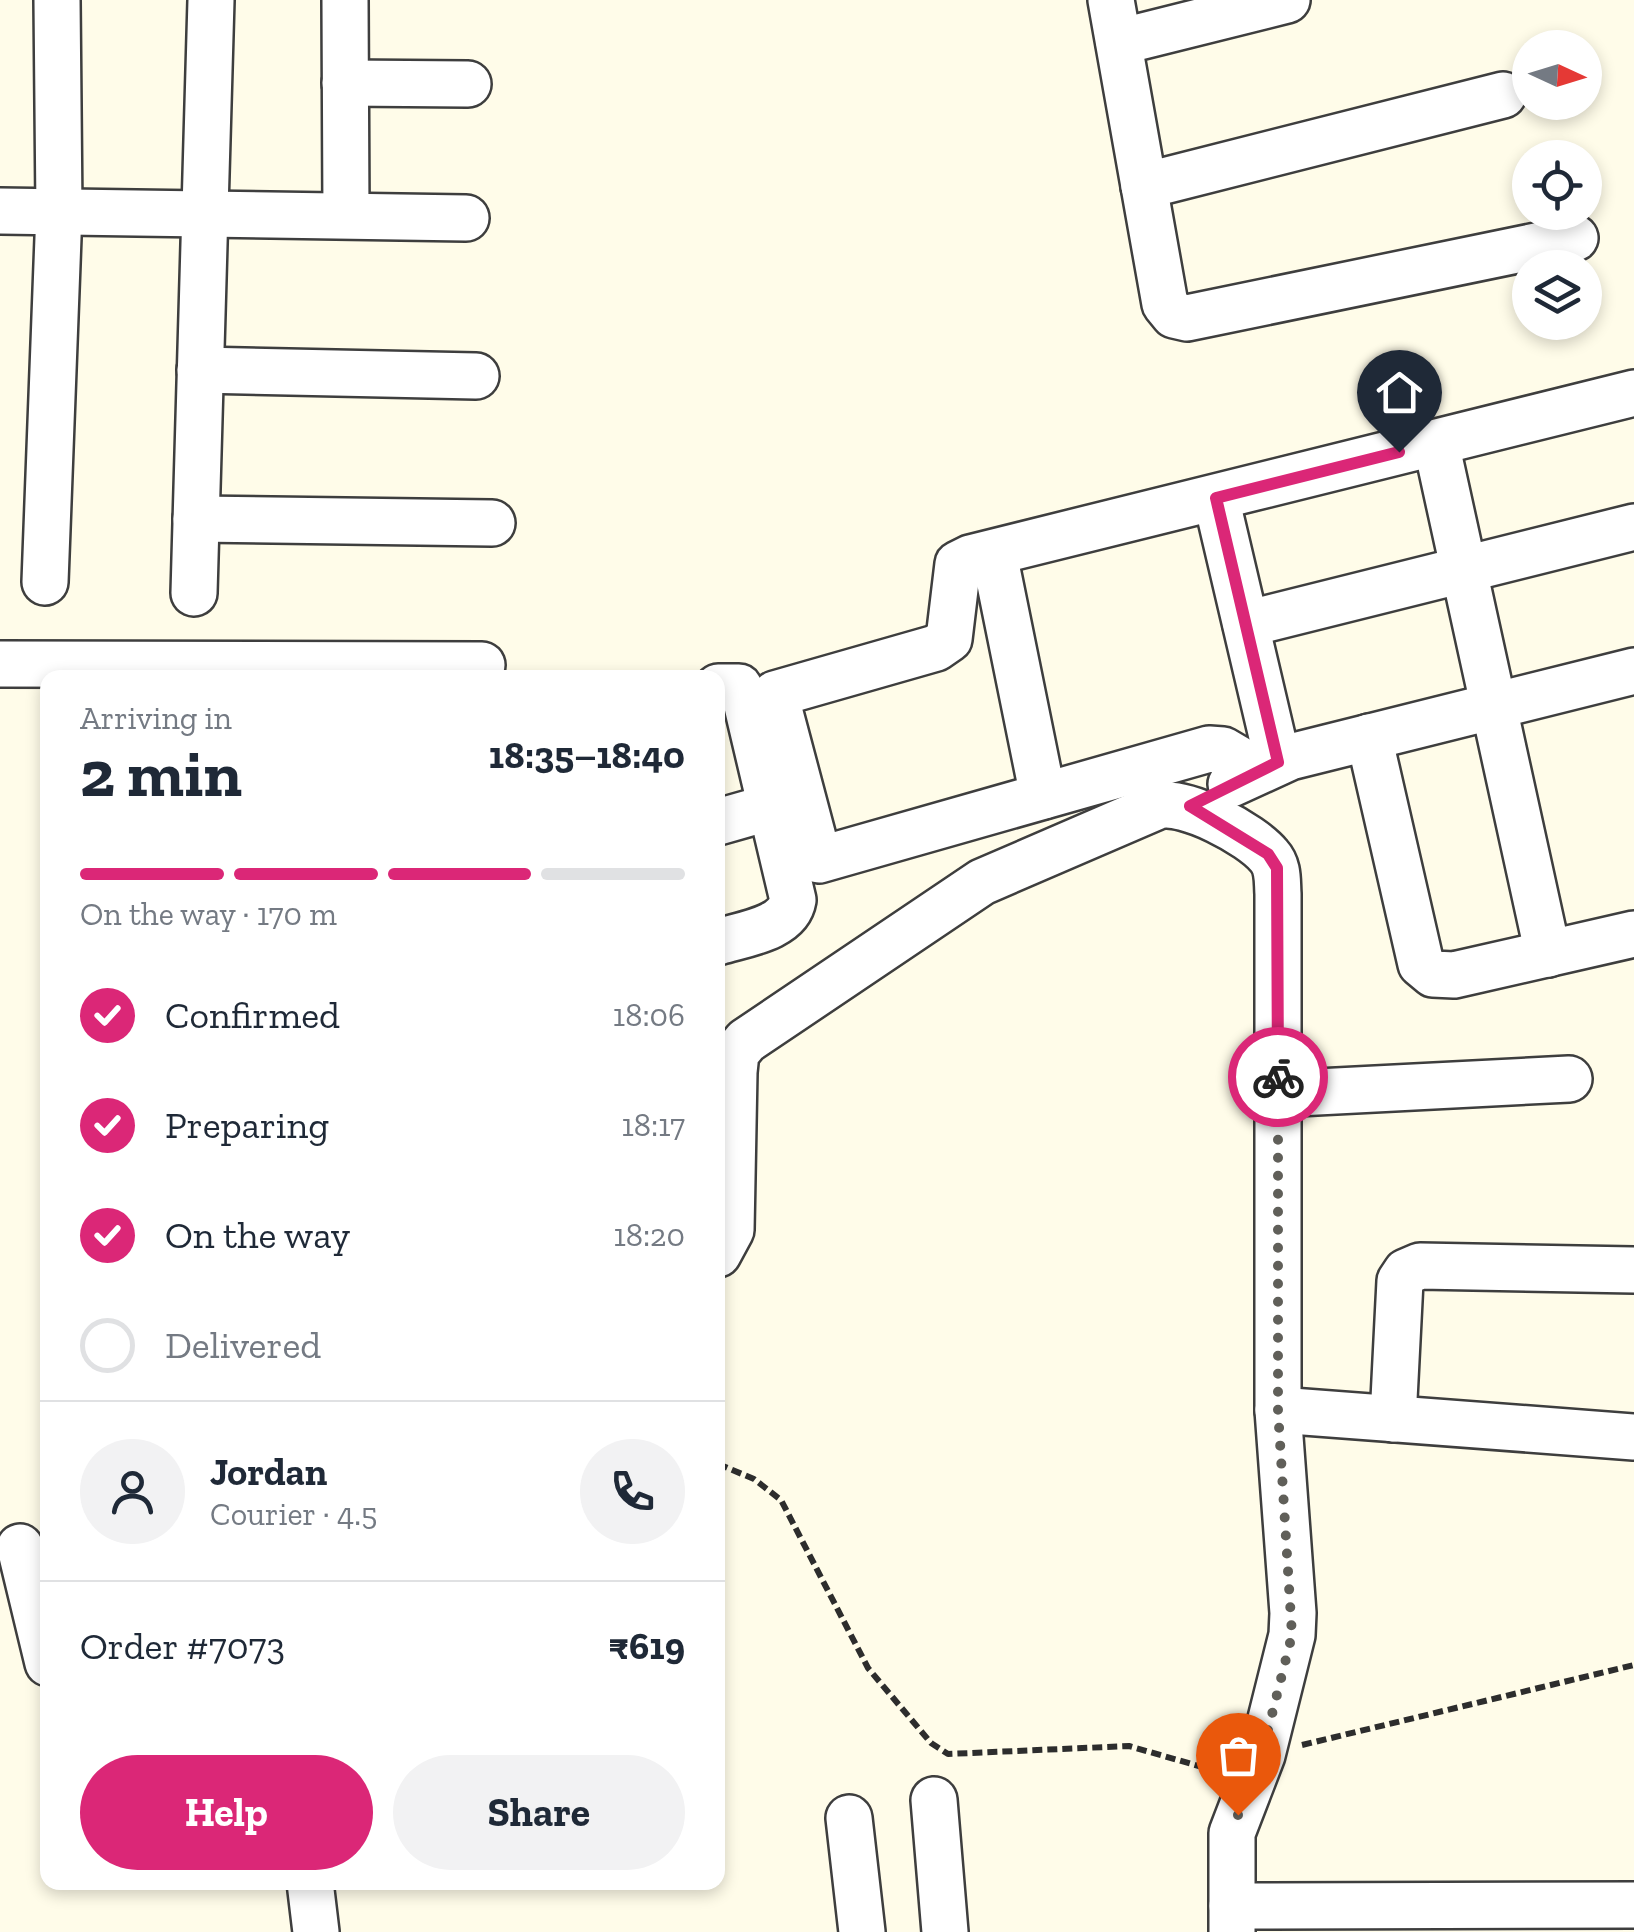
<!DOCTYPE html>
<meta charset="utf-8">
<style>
body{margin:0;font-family:"Zilla Slab",serif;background:#f2f2f3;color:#1f2937;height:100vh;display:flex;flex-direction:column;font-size:38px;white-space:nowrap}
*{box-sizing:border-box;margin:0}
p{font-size:32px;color:#747a83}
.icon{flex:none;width:55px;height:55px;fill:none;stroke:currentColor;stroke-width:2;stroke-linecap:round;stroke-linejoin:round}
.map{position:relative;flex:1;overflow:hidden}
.sheet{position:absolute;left:40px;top:670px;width:685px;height:1220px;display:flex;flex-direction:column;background:#fff;border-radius:20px;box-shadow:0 5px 15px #0003}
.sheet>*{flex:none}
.needle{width:65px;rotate:94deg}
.fabs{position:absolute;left:1512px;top:30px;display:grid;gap:20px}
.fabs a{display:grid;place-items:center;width:90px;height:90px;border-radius:50%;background:#fff;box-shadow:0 5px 15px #0003;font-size:50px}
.pin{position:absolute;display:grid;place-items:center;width:85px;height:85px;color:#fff;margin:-102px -42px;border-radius:50% 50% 50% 0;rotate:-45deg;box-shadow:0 0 10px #0007}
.pin .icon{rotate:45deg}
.courier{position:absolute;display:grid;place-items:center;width:100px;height:100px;margin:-50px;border:8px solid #db2777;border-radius:50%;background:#fff;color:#222;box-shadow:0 2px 12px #0007}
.head em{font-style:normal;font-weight:700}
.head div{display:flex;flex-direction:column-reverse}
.head{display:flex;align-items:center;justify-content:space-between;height:170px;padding:0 40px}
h1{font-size:65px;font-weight:700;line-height:75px}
.bar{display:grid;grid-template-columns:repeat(4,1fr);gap:15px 10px;align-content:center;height:120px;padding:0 40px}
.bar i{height:12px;border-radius:8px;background:#e0e1e3}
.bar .active{background:#db2777}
.bar p{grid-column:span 4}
.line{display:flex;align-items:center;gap:25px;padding:0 40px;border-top:2px solid #e0e1e3}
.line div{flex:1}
.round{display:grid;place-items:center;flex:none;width:105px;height:105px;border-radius:52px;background:#f2f2f3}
ol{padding:0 40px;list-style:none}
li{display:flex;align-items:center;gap:30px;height:110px}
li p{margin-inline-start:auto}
li .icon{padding:10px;border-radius:50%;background:#db2777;color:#fff;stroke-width:4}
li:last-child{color:#747a83}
li i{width:55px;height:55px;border:5px solid #e0e1e3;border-radius:50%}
.primary-button{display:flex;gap:20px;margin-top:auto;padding:20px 40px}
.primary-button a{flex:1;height:115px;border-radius:60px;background:#db2777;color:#fff;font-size:40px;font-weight:700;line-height:115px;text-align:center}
.primary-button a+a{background:#f2f2f3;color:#1f2937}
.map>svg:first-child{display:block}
</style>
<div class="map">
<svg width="1634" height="1932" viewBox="0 0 1634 1932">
<rect width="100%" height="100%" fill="#fffce9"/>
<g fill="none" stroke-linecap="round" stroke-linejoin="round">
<g stroke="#3e3e3e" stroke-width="50">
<g id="minor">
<path d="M345,0L346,215"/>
<path d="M1111,0L1165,304L1174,315L1187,318L1575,238"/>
<path d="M1119,42L1287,0"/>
<path d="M345,83L468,84"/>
<path d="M1144,186L1503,95"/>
<path d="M0,211L466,218"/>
<path d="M200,370L476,376"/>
<path d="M1436,443L1548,954"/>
<path d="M1216,498L1278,762"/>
<path d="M196,519L492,523"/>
<path d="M994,554L1043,796"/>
<path d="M45,582L59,211L57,0"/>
<path d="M194,593L211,0"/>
<path d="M1246,624L1634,527"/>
<path d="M0,664L482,665"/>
<path d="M718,687H739L745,697L793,900C788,929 743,934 718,942"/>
<path d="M1369,737L1421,964L1433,974L1454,975L1634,934"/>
<path d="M1257,770L1223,750L1209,749L819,860L775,694L936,648L949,639L958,564L970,558L1634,393"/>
<path d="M1231,784L1290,757L1634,671"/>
<path d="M718,822L771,807"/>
<path d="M1278,1094L1569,1079"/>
<path d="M718,1254L731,1230L734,1072L736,1053L746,1041L982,882L1158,806C1185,799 1251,834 1269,856C1279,867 1277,881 1278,894V1410L1293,1613L1292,1635L1262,1755L1232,1833V1932"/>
<path d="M1278,1410L1634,1437"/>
<path d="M1393,1419L1400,1281L1406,1272L1420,1266L1634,1270"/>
<path d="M20,1547L48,1663"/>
<path d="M934,1800L945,1932"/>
<path d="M849,1818L862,1932"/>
<path d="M310,1882L316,1932"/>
<path d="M1232,1906L1634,1905"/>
</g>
</g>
<g stroke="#2d2d2d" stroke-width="6" stroke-dasharray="10 5" stroke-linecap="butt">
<path d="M718,1464L754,1479L781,1500L868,1668L931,1743L948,1754L1129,1746L1216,1771"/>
<path d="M1302,1745L1634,1665"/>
</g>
<use href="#minor" stroke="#fff" stroke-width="45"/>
</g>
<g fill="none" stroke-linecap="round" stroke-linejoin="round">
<path stroke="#605f59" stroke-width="10" stroke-dasharray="0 18" d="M1238,1815L1262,1754L1292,1635L1278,1410V1077"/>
<path stroke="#db2777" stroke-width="12" d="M1278,1077L1277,868L1268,854L1190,806L1278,762L1216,498L1399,452"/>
</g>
</svg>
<div class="fabs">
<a><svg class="needle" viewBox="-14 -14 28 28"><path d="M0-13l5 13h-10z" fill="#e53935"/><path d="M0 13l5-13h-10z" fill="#747a83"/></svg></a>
<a><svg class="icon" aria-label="locate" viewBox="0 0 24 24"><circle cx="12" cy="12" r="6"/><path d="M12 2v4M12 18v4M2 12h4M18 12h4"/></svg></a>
<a><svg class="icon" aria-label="layers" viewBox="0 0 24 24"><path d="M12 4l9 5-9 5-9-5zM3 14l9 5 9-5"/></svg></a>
</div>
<div class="pin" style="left:1238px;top:1815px;background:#ea580c"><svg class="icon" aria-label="bag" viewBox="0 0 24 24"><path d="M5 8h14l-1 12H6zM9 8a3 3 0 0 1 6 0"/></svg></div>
<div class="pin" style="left:1399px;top:452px;background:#1f2937"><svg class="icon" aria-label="home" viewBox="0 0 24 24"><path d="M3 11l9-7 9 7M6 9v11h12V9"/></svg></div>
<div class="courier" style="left:1278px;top:1077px"><svg class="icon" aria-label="bike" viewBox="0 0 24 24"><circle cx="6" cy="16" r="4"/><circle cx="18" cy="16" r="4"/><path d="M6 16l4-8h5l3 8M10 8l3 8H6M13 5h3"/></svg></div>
<section class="sheet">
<div class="head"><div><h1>2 min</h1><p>Arriving in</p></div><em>18:35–18:40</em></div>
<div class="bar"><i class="active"></i><i class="active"></i><i class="active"></i><i></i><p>On the way · 170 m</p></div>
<ol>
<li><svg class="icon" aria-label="check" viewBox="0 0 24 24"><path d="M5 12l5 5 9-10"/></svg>Confirmed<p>18:06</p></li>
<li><svg class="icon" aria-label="check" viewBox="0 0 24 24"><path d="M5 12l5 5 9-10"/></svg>Preparing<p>18:17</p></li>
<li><svg class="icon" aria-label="check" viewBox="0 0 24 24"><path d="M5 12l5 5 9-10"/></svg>On the way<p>18:20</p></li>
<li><i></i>Delivered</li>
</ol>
<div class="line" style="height:180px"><a class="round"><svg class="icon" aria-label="person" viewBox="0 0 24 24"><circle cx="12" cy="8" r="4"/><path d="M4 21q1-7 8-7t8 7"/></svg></a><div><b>Jordan</b><p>Courier · 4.5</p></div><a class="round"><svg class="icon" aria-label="phone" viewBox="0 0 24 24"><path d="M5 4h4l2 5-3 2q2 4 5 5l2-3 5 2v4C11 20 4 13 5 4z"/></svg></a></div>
<div class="line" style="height:130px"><div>Order #7073</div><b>₹619</b></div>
<div class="primary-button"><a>Help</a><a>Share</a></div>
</section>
</div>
